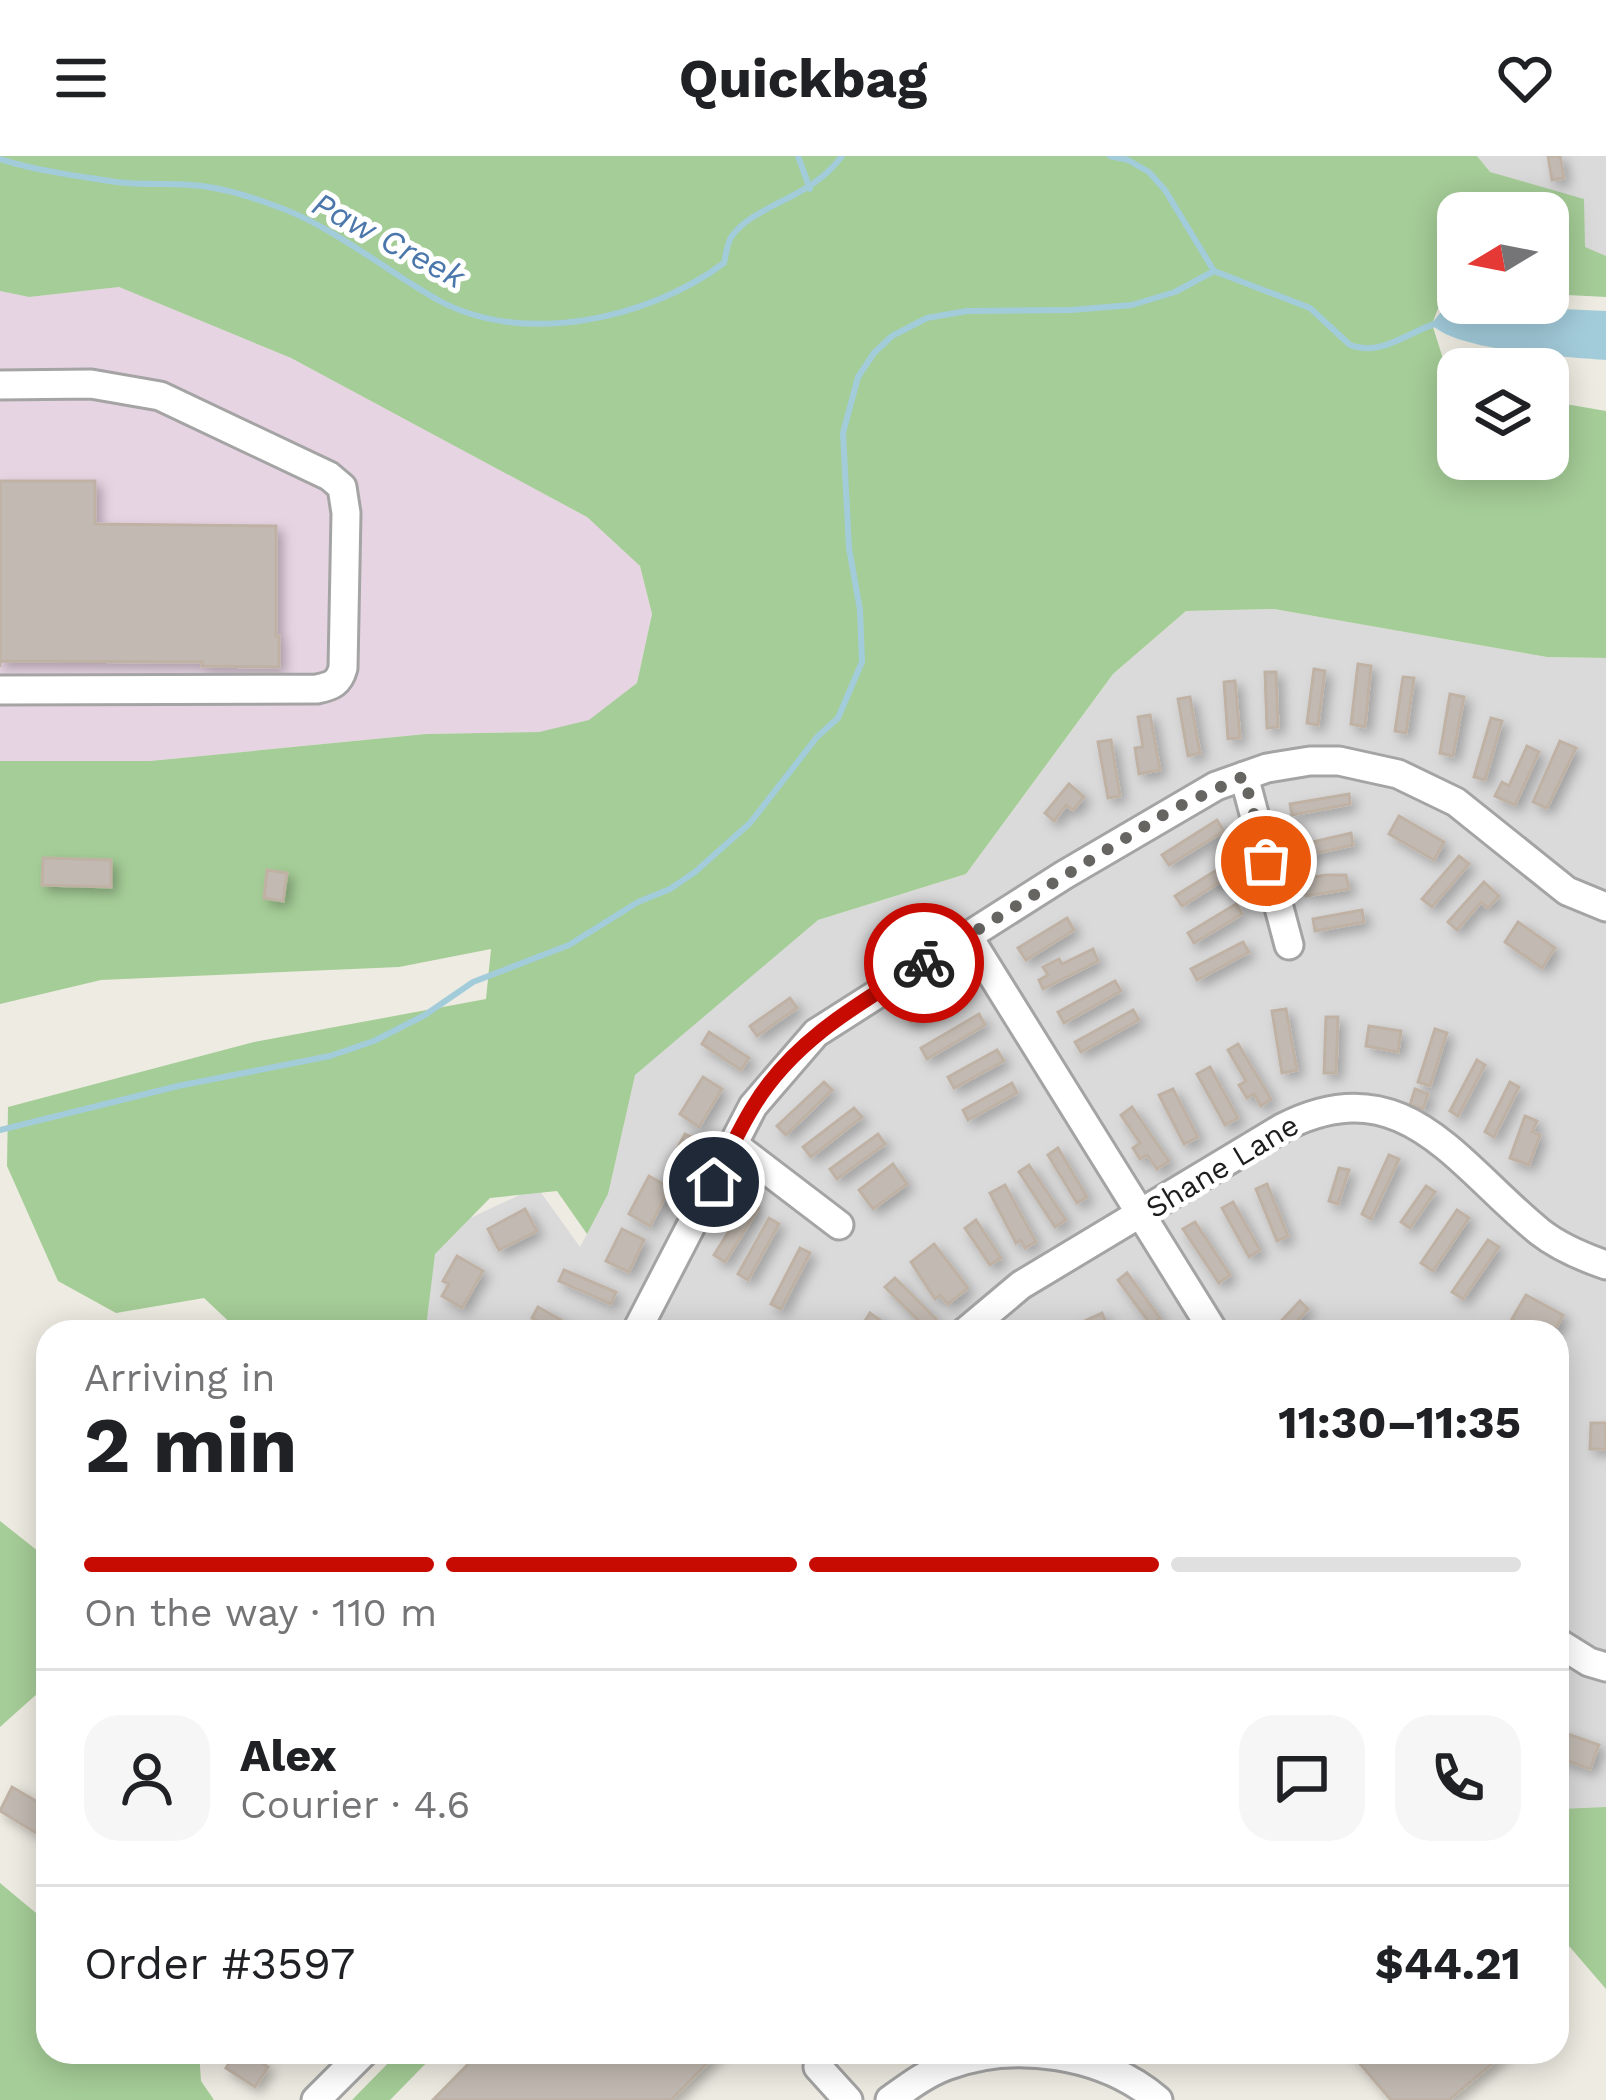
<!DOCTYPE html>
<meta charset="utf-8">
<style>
body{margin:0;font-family:"Work Sans",sans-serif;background:#f6f6f6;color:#202124;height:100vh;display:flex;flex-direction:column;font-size:45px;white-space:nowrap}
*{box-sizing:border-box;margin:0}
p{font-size:39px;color:#757577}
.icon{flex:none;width:66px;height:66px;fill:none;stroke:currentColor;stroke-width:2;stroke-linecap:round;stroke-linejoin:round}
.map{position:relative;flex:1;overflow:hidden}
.sheet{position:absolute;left:36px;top:1164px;width:1533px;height:744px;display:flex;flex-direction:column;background:#fff;border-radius:36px;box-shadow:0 6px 30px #0003}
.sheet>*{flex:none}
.needle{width:78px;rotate:260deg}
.buttons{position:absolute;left:1437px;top:36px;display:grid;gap:24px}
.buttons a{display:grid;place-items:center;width:132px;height:132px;border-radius:24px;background:#fff;box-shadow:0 6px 30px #0003;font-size:60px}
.pin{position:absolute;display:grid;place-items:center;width:102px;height:102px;color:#fff;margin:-51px;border:6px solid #fff;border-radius:50%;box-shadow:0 3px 12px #0007}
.courier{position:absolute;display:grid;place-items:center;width:120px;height:120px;margin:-60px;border:9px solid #c70b02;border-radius:50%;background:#fff;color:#222;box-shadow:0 3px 15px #0007}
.head em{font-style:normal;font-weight:700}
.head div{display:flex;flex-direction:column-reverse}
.head{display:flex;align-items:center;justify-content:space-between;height:204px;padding:0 48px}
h1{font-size:78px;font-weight:700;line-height:90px}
.bar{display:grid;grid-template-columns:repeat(4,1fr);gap:18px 12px;align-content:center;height:144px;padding:0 48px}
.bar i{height:15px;border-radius:9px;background:#e0e0e0}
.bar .current{background:#c70b02}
.bar p{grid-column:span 4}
.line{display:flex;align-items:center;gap:30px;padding:0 48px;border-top:3px solid #e0e0e0}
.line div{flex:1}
.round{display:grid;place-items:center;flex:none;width:126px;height:126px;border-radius:36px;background:#f6f6f6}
header{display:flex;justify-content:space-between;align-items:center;height:156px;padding:0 48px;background:#fff;font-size:54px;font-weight:700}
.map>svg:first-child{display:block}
</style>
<header><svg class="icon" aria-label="menu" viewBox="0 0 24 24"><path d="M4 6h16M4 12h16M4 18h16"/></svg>Quickbag<svg class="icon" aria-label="heart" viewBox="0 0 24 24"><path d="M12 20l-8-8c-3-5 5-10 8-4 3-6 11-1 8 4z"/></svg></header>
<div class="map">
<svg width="1606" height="1944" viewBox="0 0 1606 1944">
<defs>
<filter id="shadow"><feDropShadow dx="5.5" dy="5.5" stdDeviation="6" flood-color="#0004"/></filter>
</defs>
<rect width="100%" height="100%" fill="#eeebe2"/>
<g fill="#dbdada">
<path d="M1438,0H1606V117L1548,57Z"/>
<path d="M1274,453L1547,501L1606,502V1685L1557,1691V1176H392L407,1091L537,1031L580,1091L608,1038L615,908L818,764L966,718L1113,518L1186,455Z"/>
</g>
<path fill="#e7d4e3" d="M119,131L291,202L587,361L640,410L652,458L637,527L589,565L539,576L426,578L150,605H0V135L29,141Z"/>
<g fill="#a5cd97">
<path d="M0,0H1477L1490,16L1584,43L1585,91L1606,100V141L1548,138V57H1458V139L1443,140L1432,168L1446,212L1458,219V303H1548V245L1606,255V502L1547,501L1274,453L1186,455L1113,518L966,718L818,764L635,919L608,1038L587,1078L557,1035L490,1042L435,1098L427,1163L434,1176H240L204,1142L116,1157L58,1125L7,1010L8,951L254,886L486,843L491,793L399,811L101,824L0,848V605H150L426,578L539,576L589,564L637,527L652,458L640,410L587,361L291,202L119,131L29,141L0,135Z"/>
<path d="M0,1365L48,1403V1528L0,1571Z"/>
<path d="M1557,1649L1562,1653L1606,1651V1833L1557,1776Z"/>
<path d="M0,1727L48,1767V1896H199L201,1925L214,1944H0Z"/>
<path d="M399,1896H437L390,1944H352Z"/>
</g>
<path fill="#a3ccdb" d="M1479,149L1606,155V204C1567,201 1456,195 1431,168L1442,155Z"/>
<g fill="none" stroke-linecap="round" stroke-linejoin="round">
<g stroke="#a3ccdb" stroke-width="6">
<path d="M798,0L810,33"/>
<path d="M1110,0L1128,4L1149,16L1165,34L1214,115L1310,152L1350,189C1381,201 1408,176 1435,168"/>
<path d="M0,3C38,15 77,20 116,26C147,30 178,26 208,31C229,34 251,41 270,48C331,68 383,113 438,144C523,191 649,163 724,107C726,99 727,86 732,80C755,48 811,43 842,0"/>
<path d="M0,974L178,930L330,900L374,885L425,859L473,826L569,789L638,746L670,733L695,716L750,667L817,581L838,562L862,506L860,454L849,392L843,277L858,221L874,197L892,180L927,162L967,155L1071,154L1132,149L1175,136L1214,115"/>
</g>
</g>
<g fill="#c2bab2" stroke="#bfb2a5" stroke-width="3" filter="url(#shadow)">
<path d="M1548,0H1560L1564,22L1552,24Z"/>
<path d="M0,325H95V368L276,370V480H279V511L202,510V506L0,505V511Z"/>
<path d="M1358,508L1371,510L1365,571L1351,568Z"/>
<path d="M1314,513L1325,515L1318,569L1307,567Z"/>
<path d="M1265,516H1276L1278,571L1267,572Z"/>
<path d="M1403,521L1414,522L1406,577L1395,575Z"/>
<path d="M1235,525L1240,582L1228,583L1224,526Z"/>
<path d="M1450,538L1464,541L1453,600L1440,597Z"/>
<path d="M1190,541L1200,597L1188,600L1178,543Z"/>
<path d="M1150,559L1160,614L1139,618L1135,592L1143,591L1138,561Z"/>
<path d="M1491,562L1502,565L1485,624L1474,621Z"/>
<path d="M1111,584L1120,640L1108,642L1098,586Z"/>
<path d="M1560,585L1576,592L1547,652L1533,646Z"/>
<path d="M1527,590L1539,596L1515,649L1495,640L1502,626L1509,630Z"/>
<path d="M1069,628L1084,641L1073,654L1066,649L1054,665L1045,657Z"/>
<path d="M1349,638L1350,648L1292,659L1290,648Z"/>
<path d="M1399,660L1444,686L1434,704L1389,678Z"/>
<path d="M1217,664L1224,675L1169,709L1162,699Z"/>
<path d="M1351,677L1353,689L1298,701L1295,690Z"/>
<path d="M1459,700L1469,708L1432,751L1422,743Z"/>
<path d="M43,702L111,704V731L42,729Z"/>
<path d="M1223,710L1229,720L1182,750L1175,740Z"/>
<path d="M267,714L287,717L283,745L264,742Z"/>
<path d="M1326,719H1346L1349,733L1306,740L1303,723Z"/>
<path d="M1484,726L1499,740L1488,752L1481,746L1457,774L1448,766Z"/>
<path d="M1236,748L1242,758L1194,787L1188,777Z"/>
<path d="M937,751L943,763L893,791L887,779Z"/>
<path d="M1362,754L1364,766L1315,775L1313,763Z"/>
<path d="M1067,762L1074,774L1026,804L1018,792Z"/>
<path d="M1518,766L1555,792L1542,812L1505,786Z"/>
<path d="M1243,786L1249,796L1197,824L1191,813Z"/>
<path d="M1093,793L1098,805L1043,833L1039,824L1048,819L1043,811L1059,803L1062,808Z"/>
<path d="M960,822L966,832L911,866L905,856Z"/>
<path d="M1115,825L1121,835L1064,867L1058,856Z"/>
<path d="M790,842L797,852L757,880L750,870Z"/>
<path d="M1286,853L1297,914L1282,917L1272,855Z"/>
<path d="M1133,854L1139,864L1081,896L1075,886Z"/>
<path d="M979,858L985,869L927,903L921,892Z"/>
<path d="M1326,861H1338L1336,917H1324Z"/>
<path d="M1369,870L1401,875L1398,896L1366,890Z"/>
<path d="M1435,873L1447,877L1430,930L1418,926Z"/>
<path d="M709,876L749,902L741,914L702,888Z"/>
<path d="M1238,888L1271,943L1261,950L1254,938L1247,942L1239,929L1246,925L1228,894Z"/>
<path d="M997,894L1004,905L954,932L948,921Z"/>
<path d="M1477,904L1485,909L1458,960L1450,955Z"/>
<path d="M1210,911L1238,962L1225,969L1197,918Z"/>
<path d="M703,921L722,933L699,971L680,958Z"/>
<path d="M824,926L832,934L786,979L777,970Z"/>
<path d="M1510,926L1519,931L1494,981L1485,976Z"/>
<path d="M1012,927L1017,937L968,964L963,954Z"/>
<path d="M1173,933L1198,981L1184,988L1159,939Z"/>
<path d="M1415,933L1428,938L1423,953L1410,949Z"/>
<path d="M1132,951L1169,1005L1157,1013L1147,999L1140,1003L1133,992L1140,987L1121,959Z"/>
<path d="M854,952L862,961L811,1001L803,991Z"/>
<path d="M1525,960L1537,965L1532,976L1540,979L1529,1009L1510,1002Z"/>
<path d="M685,978L695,983L676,1019L666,1014Z"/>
<path d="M878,978L885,988L837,1023L830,1013Z"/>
<path d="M1058,992L1087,1041L1077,1047L1048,999Z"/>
<path d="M1389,999L1399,1003L1371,1063L1362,1058Z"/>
<path d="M893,1008L907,1028L873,1053L859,1034Z"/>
<path d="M1029,1009L1066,1064L1055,1071L1019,1016Z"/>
<path d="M1339,1012L1349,1014L1338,1048L1329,1045Z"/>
<path d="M649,1020L670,1032L650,1070L629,1058Z"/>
<path d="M1267,1028L1288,1080L1277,1085L1256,1033Z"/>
<path d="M1005,1029L1036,1086L1025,1092L1021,1084L1016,1087L990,1037Z"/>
<path d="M1426,1030L1435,1036L1410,1072L1401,1066Z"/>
<path d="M748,1045L759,1052L725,1106L714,1099Z"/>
<path d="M1233,1046L1260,1094L1249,1101L1222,1052Z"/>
<path d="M525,1053L537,1075L499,1094L488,1073Z"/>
<path d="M1457,1054L1469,1062L1433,1115L1421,1107Z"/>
<path d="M769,1062L779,1068L748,1124L738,1118Z"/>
<path d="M976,1064L1001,1102L990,1109L965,1072Z"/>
<path d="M1195,1066L1230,1119L1219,1127L1183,1073Z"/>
<path d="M622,1073L644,1084L629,1116L606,1105Z"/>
<path d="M1488,1084L1499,1091L1463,1143L1452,1136Z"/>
<path d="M934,1088L968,1132L948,1148L940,1139L935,1143L911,1106Z"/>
<path d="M800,1092L810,1097L781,1153L771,1148Z"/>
<path d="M457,1100L483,1115L462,1152L442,1140L449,1128L443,1125Z"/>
<path d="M564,1114L616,1136L611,1148L559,1125Z"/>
<path d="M1127,1117L1160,1162L1151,1169L1118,1124Z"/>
<path d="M895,1122L936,1163L926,1172L885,1131Z"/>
<path d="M1526,1139L1563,1159L1554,1176H1536L1512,1163Z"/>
<path d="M1300,1145L1308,1153L1287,1176H1271Z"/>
<path d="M538,1151L582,1176H558L532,1162Z"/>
<path d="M870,1157L897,1176H874L863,1168Z"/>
<path d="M1102,1157L1110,1176H1064L1063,1175Z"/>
<path d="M1591,1267H1606V1293H1590Z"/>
<path d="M1562,1576L1599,1589L1590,1613L1557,1601Z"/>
<path d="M12,1631L48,1652V1684L0,1655Z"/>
<path d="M236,1896H245L268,1911L255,1931L226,1912Z"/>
<path d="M480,1896H718L671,1944H433Z"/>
<path d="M1350,1896H1506L1449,1944H1391Z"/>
</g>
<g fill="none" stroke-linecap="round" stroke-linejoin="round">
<g stroke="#a4a4a4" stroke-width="33">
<g id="minor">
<path d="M0,229L91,228L160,240L329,320L342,331L346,357L343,512C339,527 332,530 317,533L0,534"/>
<path d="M1244,620L1289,789"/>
<path d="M968,780L1214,1176"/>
<path d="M733,988L839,1069"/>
<path d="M636,1176L753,950L816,877L1064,719L1216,630L1267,612L1310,605H1339L1398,618L1456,646L1567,735L1606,751"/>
<path d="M965,1176L1021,1129L1282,972C1403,909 1457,1009 1540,1076C1559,1091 1583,1101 1606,1109"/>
<path d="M1557,1486L1589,1506L1606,1511"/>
<path d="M818,1911L848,1944"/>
<path d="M316,1944L364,1896"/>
<path d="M890,1944C908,1931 925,1918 946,1910C1013,1884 1103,1897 1158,1944"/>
</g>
</g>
<use href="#minor" stroke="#fff" stroke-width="27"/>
</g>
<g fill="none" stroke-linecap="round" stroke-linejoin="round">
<path stroke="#666562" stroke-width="12" stroke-dasharray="0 21.6" d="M924,807L1171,654L1244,620L1266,705"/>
<path stroke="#c70b02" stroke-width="15" d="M714,1026C727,1001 738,975 753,951C793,884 860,847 924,807"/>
</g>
<g text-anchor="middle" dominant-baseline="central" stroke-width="10" stroke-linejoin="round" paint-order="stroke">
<g font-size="30" fill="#1d1d1d" stroke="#fff">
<text transform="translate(1222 1010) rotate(-31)">Shane Lane</text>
</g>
<g font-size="33" font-style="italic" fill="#4b77ab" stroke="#fff">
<text transform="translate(389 84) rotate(28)">Paw Creek</text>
</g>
</g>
</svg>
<div class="buttons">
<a><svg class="needle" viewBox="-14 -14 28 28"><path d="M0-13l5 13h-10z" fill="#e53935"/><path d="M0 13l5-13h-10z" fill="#757577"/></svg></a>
<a><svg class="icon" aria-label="layers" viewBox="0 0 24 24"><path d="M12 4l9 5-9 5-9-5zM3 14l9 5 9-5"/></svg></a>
</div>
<div class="pin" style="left:1266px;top:705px;background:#ea580c"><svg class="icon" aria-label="bag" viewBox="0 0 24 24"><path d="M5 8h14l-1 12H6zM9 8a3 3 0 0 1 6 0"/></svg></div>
<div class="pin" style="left:714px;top:1026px;background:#1f2937"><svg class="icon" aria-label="home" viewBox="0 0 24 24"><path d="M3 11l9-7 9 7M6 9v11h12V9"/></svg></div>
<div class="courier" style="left:924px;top:807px"><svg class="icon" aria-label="bike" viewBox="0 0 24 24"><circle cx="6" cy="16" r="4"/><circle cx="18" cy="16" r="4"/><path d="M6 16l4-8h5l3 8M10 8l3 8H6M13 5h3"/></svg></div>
<section class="sheet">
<div class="head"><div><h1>2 min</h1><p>Arriving in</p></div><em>11:30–11:35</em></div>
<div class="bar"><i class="current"></i><i class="current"></i><i class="current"></i><i></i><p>On the way · 110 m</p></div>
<div class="line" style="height:216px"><a class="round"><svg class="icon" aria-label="person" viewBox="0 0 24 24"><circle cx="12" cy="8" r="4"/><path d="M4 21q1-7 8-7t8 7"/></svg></a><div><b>Alex</b><p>Courier · 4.6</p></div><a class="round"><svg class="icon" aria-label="chat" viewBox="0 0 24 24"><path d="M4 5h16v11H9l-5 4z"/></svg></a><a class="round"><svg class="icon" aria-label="phone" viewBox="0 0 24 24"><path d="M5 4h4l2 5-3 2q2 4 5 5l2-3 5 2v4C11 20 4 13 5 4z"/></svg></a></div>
<div class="line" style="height:156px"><div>Order #3597</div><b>$44.21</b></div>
</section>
</div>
